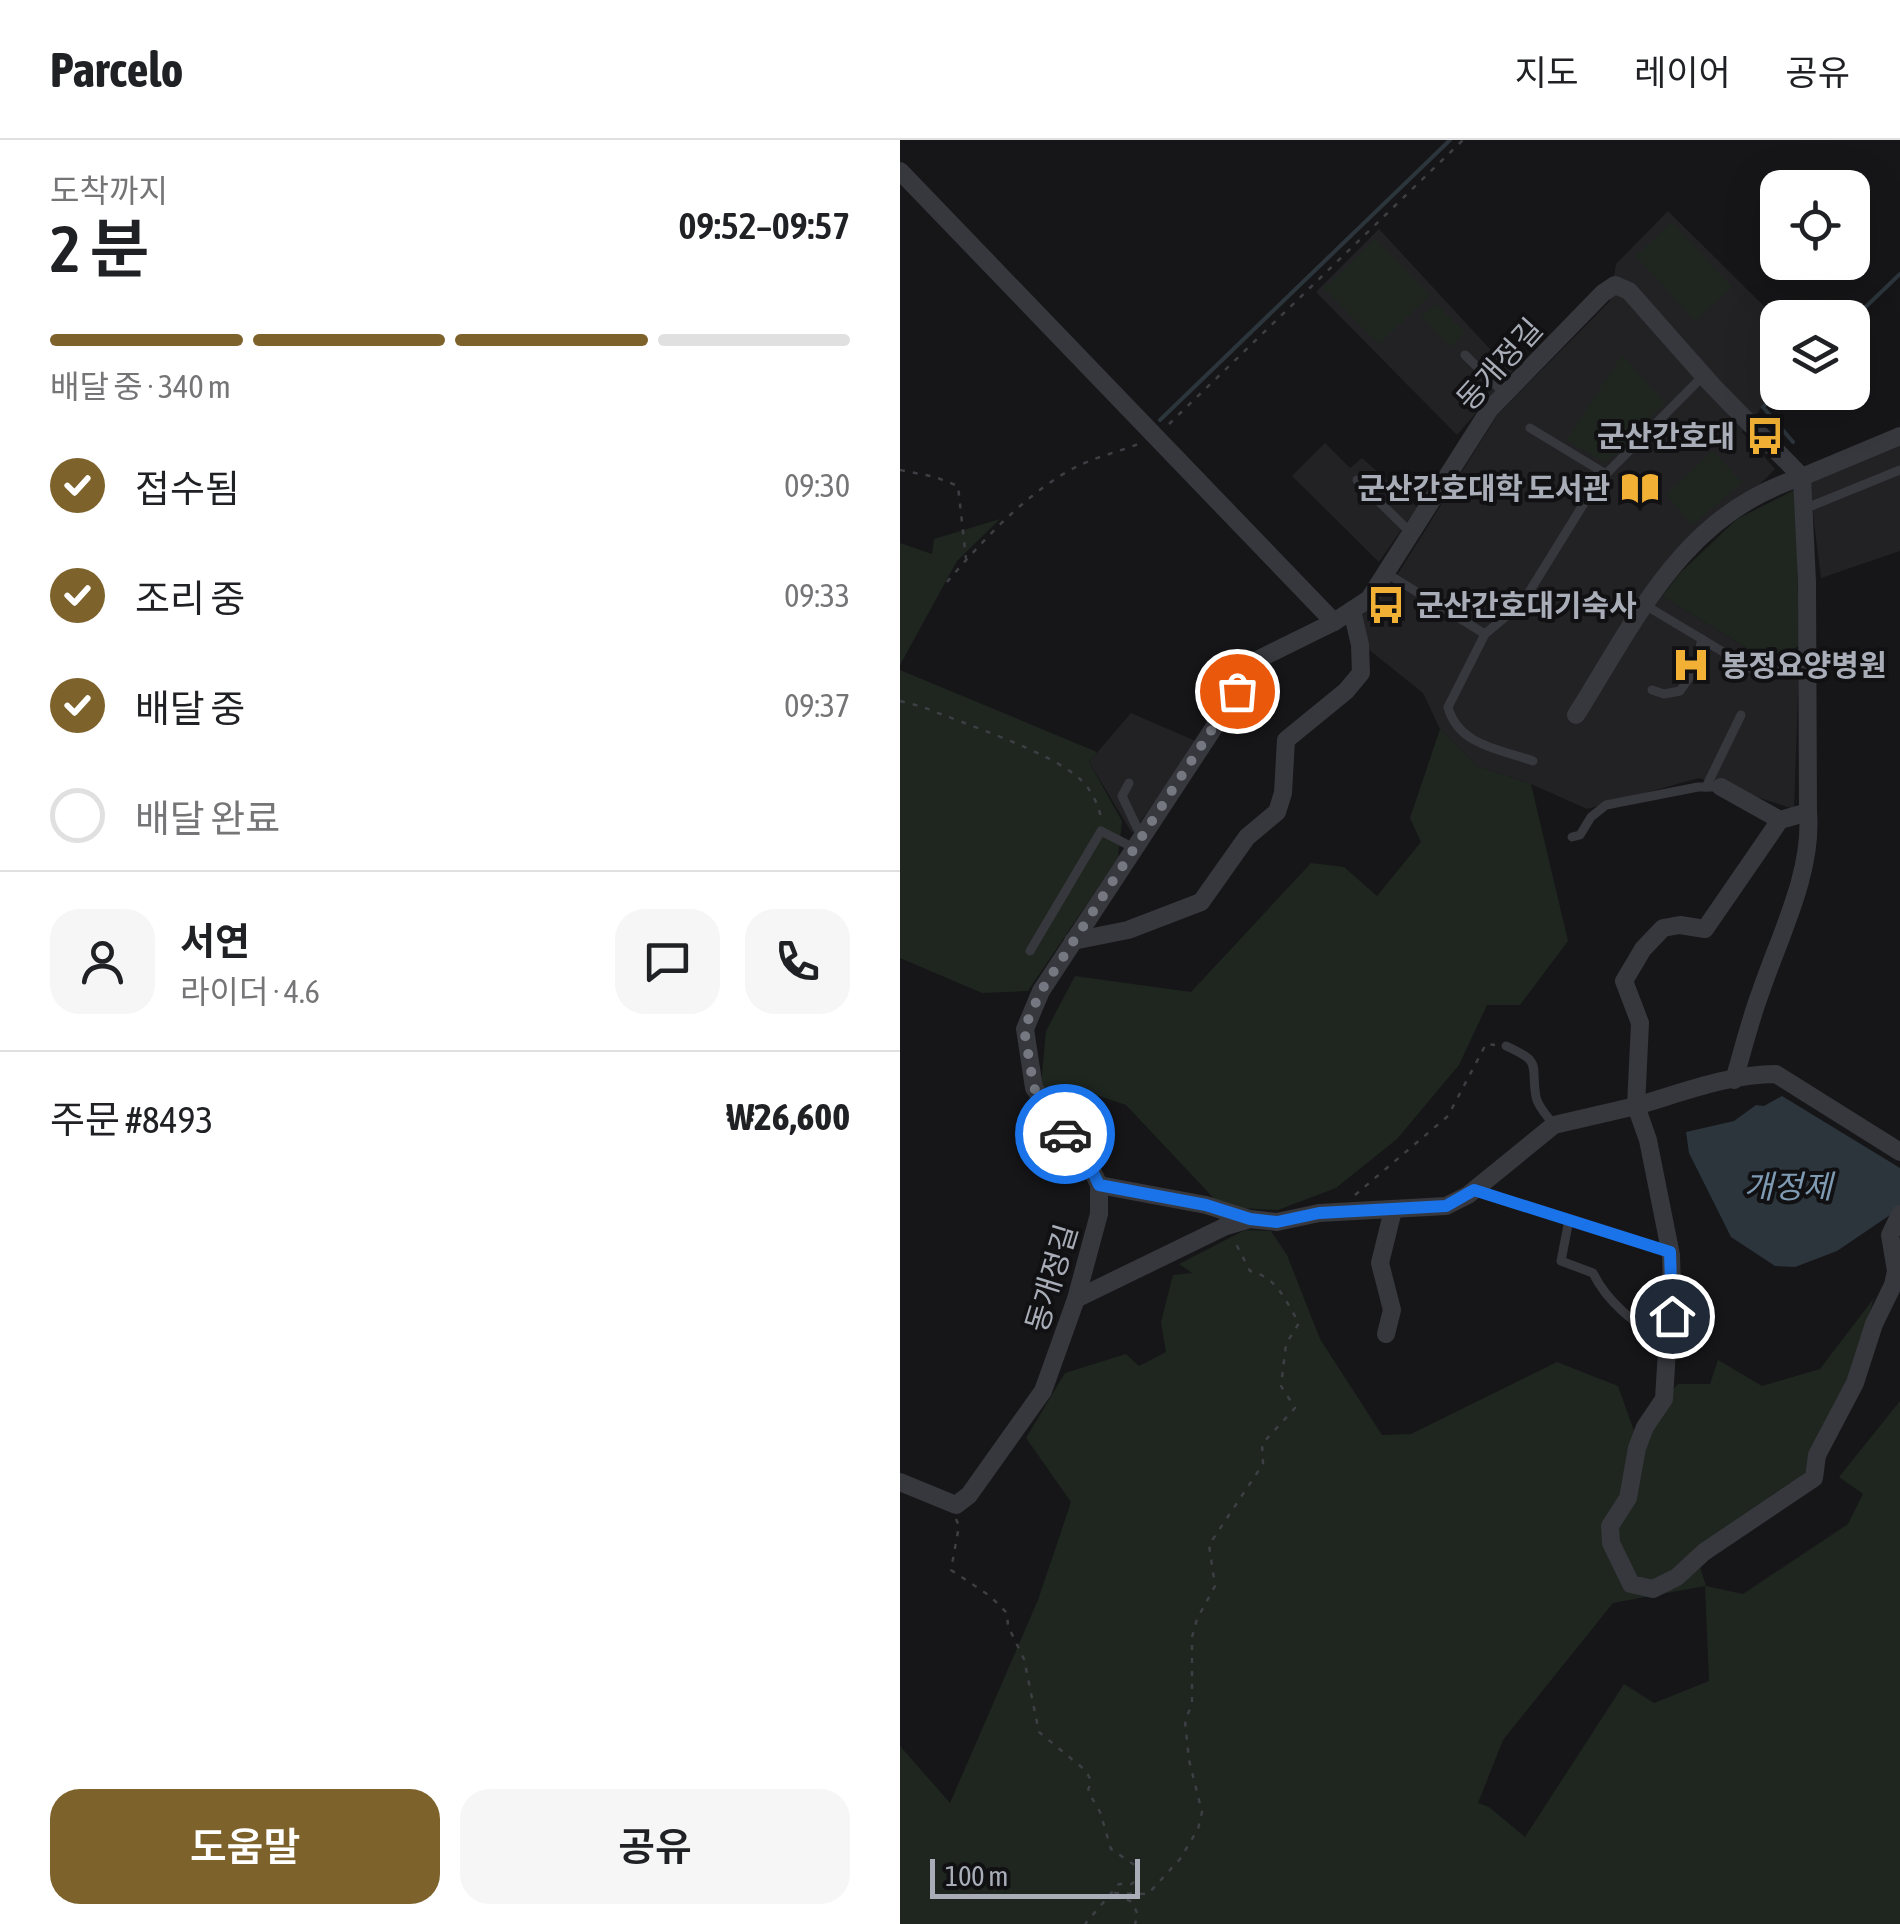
<!DOCTYPE html>
<html lang="ko">
<meta charset="utf-8">
<style>
body{margin:0;font-family:"Asap Condensed","Noto Sans KR",sans-serif;background:#f6f6f6;color:#202124;height:100vh;display:flex;flex-direction:column;font-size:38px;white-space:nowrap}
*{box-sizing:border-box;margin:0}
p{font-size:32px;color:#757577}
.icon{flex:none;width:55px;height:55px;fill:none;stroke:currentColor;stroke-width:2;stroke-linecap:round;stroke-linejoin:round}
.map{position:relative;flex:1;overflow:hidden}
.details{display:flex;flex-direction:column;background:#fff;width:900px}
.details>*{flex:none}
.fabs{position:absolute;left:860px;top:30px;display:grid;gap:20px}
.fabs a{display:grid;place-items:center;width:110px;height:110px;border-radius:20px;background:#fff;box-shadow:0 10px 40px #0002;font-size:50px}
.scale{position:absolute;left:30px;bottom:25px;width:210px;box-sizing:border-box;padding-left:10px;border:5px solid #a8adb8;border-top:0;font-size:28px;line-height:35px;white-space:nowrap;color:#a8adb8;-webkit-text-stroke:8px #111113;paint-order:stroke}
.pin{position:absolute;display:grid;place-items:center;width:85px;height:85px;color:#fff;margin:-42px;border:5px solid #fff;border-radius:50%;box-shadow:0 2px 10px #0007}
.courier{position:absolute;display:grid;place-items:center;width:100px;height:100px;margin:-50px;border:8px solid #1a73e8;border-radius:50%;background:#fff;color:#222;box-shadow:0 2px 12px #0007}
.summary em{font-style:normal;font-weight:600}
.summary div{display:flex;flex-direction:column-reverse}
.summary{display:flex;align-items:center;justify-content:space-between;height:170px;padding:0 50px}
h1{font-size:65px;font-weight:600;line-height:75px}
.bar{display:grid;grid-template-columns:repeat(4,1fr);gap:15px 10px;align-content:center;height:120px;padding:0 50px}
.bar i{height:12px;border-radius:8px;background:#e0e0e0}
.bar .on{background:#7e622b}
.bar p{grid-column:span 4}
.line{display:flex;align-items:center;gap:25px;padding:0 50px;border-top:2px solid #e0e0e0}
.line div{flex:1}
.round{display:grid;place-items:center;flex:none;width:105px;height:105px;border-radius:30px;background:#f6f6f6}
ol{padding:0 50px;list-style:none}
li{display:flex;align-items:center;gap:30px;height:110px}
li p{margin-inline-start:auto}
li .icon{padding:10px;border-radius:50%;background:#7e622b;color:#fff;stroke-width:4}
li:last-child{color:#757577}
li i{width:55px;height:55px;border:5px solid #e0e0e0;border-radius:50%}
.button{display:flex;gap:20px;margin-top:auto;padding:20px 50px}
.button a{flex:1;height:115px;border-radius:30px;background:#7e622b;color:#fff;font-size:40px;font-weight:600;line-height:115px;text-align:center}
.button a+a{background:#f6f6f6;color:#202124}
header{display:flex;align-items:center;gap:60px;box-sizing:border-box;height:140px;padding:0 50px;background:#fff;border-bottom:2px solid #e0e0e0}
header strong{font-size:48px}
nav{display:flex;gap:55px;margin-inline-start:auto;font-size:35px}
main{display:flex;flex:1;min-height:0}
.map>svg:first-child{display:block}
</style>
<header>
<strong>Parcelo</strong>
<nav><a>지도</a><a>레이어</a><a>공유</a></nav>
</header>
<main>
<section class="details">
<div class="summary"><div><h1>2 분</h1><p>도착까지</p></div><em>09:52–09:57</em></div>
<div class="bar"><i class="on"></i><i class="on"></i><i class="on"></i><i></i><p>배달 중 · 340 m</p></div>
<ol>
<li><svg class="icon" aria-label="check" viewBox="0 0 24 24"><path d="M5 12l5 5 9-10"/></svg>접수됨<p>09:30</p></li>
<li><svg class="icon" aria-label="check" viewBox="0 0 24 24"><path d="M5 12l5 5 9-10"/></svg>조리 중<p>09:33</p></li>
<li><svg class="icon" aria-label="check" viewBox="0 0 24 24"><path d="M5 12l5 5 9-10"/></svg>배달 중<p>09:37</p></li>
<li><i></i>배달 완료</li>
</ol>
<div class="line" style="height:180px"><a class="round"><svg class="icon" aria-label="person" viewBox="0 0 24 24"><circle cx="12" cy="8" r="4"/><path d="M4 21q1-7 8-7t8 7"/></svg></a><div><b>서연</b><p>라이더 · 4.6</p></div><a class="round"><svg class="icon" aria-label="chat" viewBox="0 0 24 24"><path d="M4 5h16v11H9l-5 4z"/></svg></a><a class="round"><svg class="icon" aria-label="phone" viewBox="0 0 24 24"><path d="M5 4h4l2 5-3 2q2 4 5 5l2-3 5 2v4C11 20 4 13 5 4z"/></svg></a></div>
<div class="line" style="height:130px"><div>주문 #8493</div><b>₩26,600</b></div>
<div class="button"><a>도움말</a><a>공유</a></div>
</section>
<div class="map">
<svg width="1000" height="1784" viewBox="0 0 1000 1784">
<rect width="100%" height="100%" fill="#161618"/>
<g fill="#222225">
<path d="M768,71L877,179V248L842,292L875,329L754,451L870,522L899,527L894,669L799,638L687,669L631,644L577,626L540,589L523,553L448,493L499,432L598,274L710,161L716,124Z"/>
<path d="M479,89L587,206L613,230L557,295L416,152Z"/>
<path d="M425,303L450,328L462,318L517,367L479,422L392,336Z"/>
<path d="M1000,304V411L921,438L909,342Z"/>
<path d="M231,573L298,602L232,693L189,622Z"/>
</g>
<g fill="#1e261f" fill-rule="evenodd">
<path d="M772,82L832,147L795,181L736,116Z"/>
<path d="M475,99L530,155L479,204L424,148Z"/>
<path d="M536,164L565,193L551,207L521,176Z"/>
<path d="M722,215L765,263L706,323L666,300Z"/>
<path d="M813,311L842,343L792,385L766,354Z"/>
<path d="M896,349L899,506L870,522L762,456L781,432L837,379Z"/>
<path d="M100,379L57,421L0,525V403L32,414L34,399Z"/>
<path d="M0,530L197,612L189,622L222,681L218,718L128,851L82,853L0,818Z"/>
<path d="M540,589L577,626L631,644L668,801L620,865H587L559,925L497,999L436,1048L378,1070L322,1067L226,965L170,946L161,957L141,946L146,891L175,836L291,852L411,723L444,727L477,756L521,702L510,678Z"/>
<path d="M345,1090L371,1091L387,1115L420,1199L482,1295L511,1294L657,1222L718,1246L734,1291L778,1244H810L818,1220L862,1246L920,1229L974,1158L926,1319L800,1427L806,1446L843,1454L948,1384L963,1354L939,1337L1000,1261V1784H0V1606L50,1663L138,1460L171,1362L126,1298L165,1233L226,1214L239,1226L266,1212L261,1182L273,1135L292,1133L279,1124ZM805,1446L809,1541L754,1563L724,1544L625,1697L589,1667L578,1663L603,1600L713,1463Z"/>
</g>
<path fill="#2c353c" d="M882,956L1000,1028V1066L993,1073L937,1111L895,1127L875,1126L831,1097L789,1013L786,992L834,981L856,965L864,966Z"/>
<g fill="none" stroke-linecap="round" stroke-linejoin="round">
<g stroke="#2c353c" stroke-width="4">
<path d="M952,180L1000,134"/>
<path d="M879,252L863,267L893,302"/>
<path d="M260,280L550,0"/>
</g>
<g stroke="#3d3f44" stroke-width="2.5" stroke-dasharray="5 8" stroke-linecap="butt">
<path d="M269,284L563,0"/>
<path d="M0,330L35,337L58,346L66,419"/>
<path d="M47,442C82,401 129,350 178,326C196,317 218,312 238,304"/>
<path d="M0,561L23,567C62,583 151,612 180,639C190,648 200,666 201,680"/>
<path d="M455,1055L548,976L586,904L595,905"/>
<path d="M56,1379L59,1386L51,1430L90,1456L107,1473L108,1486L124,1519L139,1592L185,1630L191,1640L188,1651L200,1672L211,1709L239,1728L238,1737L232,1744H219L185,1784"/>
<path d="M214,1753L248,1754L280,1719L298,1689L302,1672L289,1620L285,1581L292,1564V1497L297,1479L315,1446L309,1405L363,1324L362,1304L395,1268L381,1246L386,1204L399,1183C385,1160 377,1137 350,1131L335,1102"/>
<path d="M215,1754L232,1762L238,1775L235,1784"/>
</g>
<g stroke="#37383d" stroke-width="9">
<path d="M565,215L605,254"/>
<path d="M630,288L706,334L803,236"/>
<path d="M457,340L511,393"/>
<path d="M904,369L1000,330"/>
<path d="M486,433L585,494L548,567C558,605 599,609 633,621"/>
<path d="M745,465L860,534L907,511"/>
<path d="M585,494L623,462L694,347L706,334"/>
<path d="M752,550L764,554L780,551L795,529L802,499"/>
<path d="M229,643L222,656L241,696"/>
<path d="M806,647L841,575"/>
<path d="M672,697L680,695L691,677L706,665L798,647H821"/>
<path d="M130,811L201,691L234,708"/>
<path d="M606,906C644,923 630,924 636,957C638,967 648,977 654,985"/>
<path d="M577,1051L770,1111"/>
<path d="M669,1080L661,1121L693,1133C709,1166 739,1185 768,1205"/>
</g>
<g stroke="#37383d" stroke-width="18">
<path d="M0,31L434,482"/>
<path d="M676,575C737,478 784,373 902,337L907,442L908,672L880,680L821,647"/>
<path d="M173,801L228,790L301,762L347,697L377,672L383,653L386,600L446,551L461,533L460,505L452,470"/>
<path d="M834,940C843,910 850,880 861,851C880,795 913,732 908,672"/>
<path d="M1000,1012L876,934C829,934 781,953 736,966L748,1000L771,1115L773,1189L767,1210L764,1259L745,1287L737,1308L728,1358L710,1386L711,1403L731,1444L753,1449L777,1437L804,1412L914,1338L917,1315L955,1243L974,1184L993,1145L996,1131L990,1095L1000,1074"/>
<path d="M199,1045L306,1065L350,1079"/>
<path d="M176,1159L326,1086L350,1079L377,1082L419,1073L546,1066L568,1055L654,985L736,966L740,883L724,841L743,809L763,788L780,785L805,789L880,680"/>
<path d="M486,1194L492,1170L480,1123L493,1070"/>
<path d="M0,1342L56,1365L69,1355L143,1251L176,1159L199,1074V1045L189,1024L134,948L125,889L141,851L359,519L434,482L469,459L590,269L703,153L715,145L729,151L812,245L902,337L1000,296"/>
</g>
</g>
<g fill="none" stroke-linecap="round" stroke-linejoin="round">
<path stroke="#757880" stroke-width="10" stroke-dasharray="0 18" d="M165,994L134,948L124,889L141,851L337,551"/>
<path stroke="#1a73e8" stroke-width="12" d="M165,994L189,1024L199,1045L306,1065L350,1079L377,1082L419,1073L546,1066L574,1050L770,1112L772,1176"/>
</g>
<defs>
<g id="bus-bare" transform="scale(3)"><path d="M-5-6H5V4H4V6H2V4H-2V6H-4V4H-5ZM-3.5-4V0h7V-4ZM-3.5 1.2v1.5H-2V1.2ZM2 1.2v1.5H3.5V1.2Z" fill="#f2b134" stroke="#111113" stroke-width="2.5" paint-order="stroke"/></g>
<g id="library-bare" transform="scale(3)"><path d="M-6-4Q-3-5.5-.7-3.5V5Q-3 3-6 4ZM6-4Q3-5.5 .7-3.5V5Q3 3 6 4Z" fill="#f2b134" stroke="#111113" stroke-width="2.5" paint-order="stroke"/></g>
<g id="hospital-bare" transform="scale(3)"><path d="M-5-5h3v3.5h4V-5h3V5h-3V1.5h-4V5h-3Z" fill="#f2b134" stroke="#111113" stroke-width="2.5" paint-order="stroke"/></g>
</defs>
<g fill-rule="evenodd">
<use href="#bus-bare" x="865" y="296"/>
<use href="#library-bare" x="740" y="348"/>
<use href="#bus-bare" x="486" y="465"/>
<use href="#hospital-bare" x="791" y="525"/>
</g>
<g text-anchor="middle" dominant-baseline="central" stroke-width="8" stroke-linejoin="round" paint-order="stroke">
<g font-size="30" fill="#a8adb8" stroke="#111113">
<text transform="translate(599 224) rotate(-48)">동개정길</text>
<text transform="translate(151 1138) rotate(-73)">동개정길</text>
</g>
<g font-size="30" font-weight="bold" fill="#a8adb8" stroke="#111113" text-anchor="end">
<text x="835" y="296">군산간호대</text>
<text x="710" y="348">군산간호대학 도서관</text>
<text x="516" y="465" text-anchor="start">군산간호대기숙사</text>
<text x="821" y="525" text-anchor="start">봉정요양병원</text>
</g>
<g font-size="32" font-style="italic" fill="#7f9bb3" stroke="#111113">
<text x="888" y="1046">개정제</text>
</g>
</g>
</svg>
<div class="fabs">
<a><svg class="icon" aria-label="locate" viewBox="0 0 24 24"><circle cx="12" cy="12" r="6"/><path d="M12 2v4M12 18v4M2 12h4M18 12h4"/></svg></a>
<a><svg class="icon" aria-label="layers" viewBox="0 0 24 24"><path d="M12 4l9 5-9 5-9-5zM3 14l9 5 9-5"/></svg></a>
</div>
<div class="scale">100 m</div>
<div class="pin" style="left:337px;top:551px;background:#ea580c"><svg class="icon" aria-label="bag" viewBox="0 0 24 24"><path d="M5 8h14l-1 12H6zM9 8a3 3 0 0 1 6 0"/></svg></div>
<div class="pin" style="left:772px;top:1176px;background:#1f2937"><svg class="icon" aria-label="home" viewBox="0 0 24 24"><path d="M3 11l9-7 9 7M6 9v11h12V9"/></svg></div>
<div class="courier" style="left:165px;top:994px"><svg class="icon" aria-label="car" viewBox="0 0 24 24"><path d="M5 17H2v-5l4-1 3-4h7l3 4 3 1v5h-3M9 17h6M6 11h13"/><circle cx="7" cy="17" r="2"/><circle cx="17" cy="17" r="2"/></svg></div>
</div>
</main>
